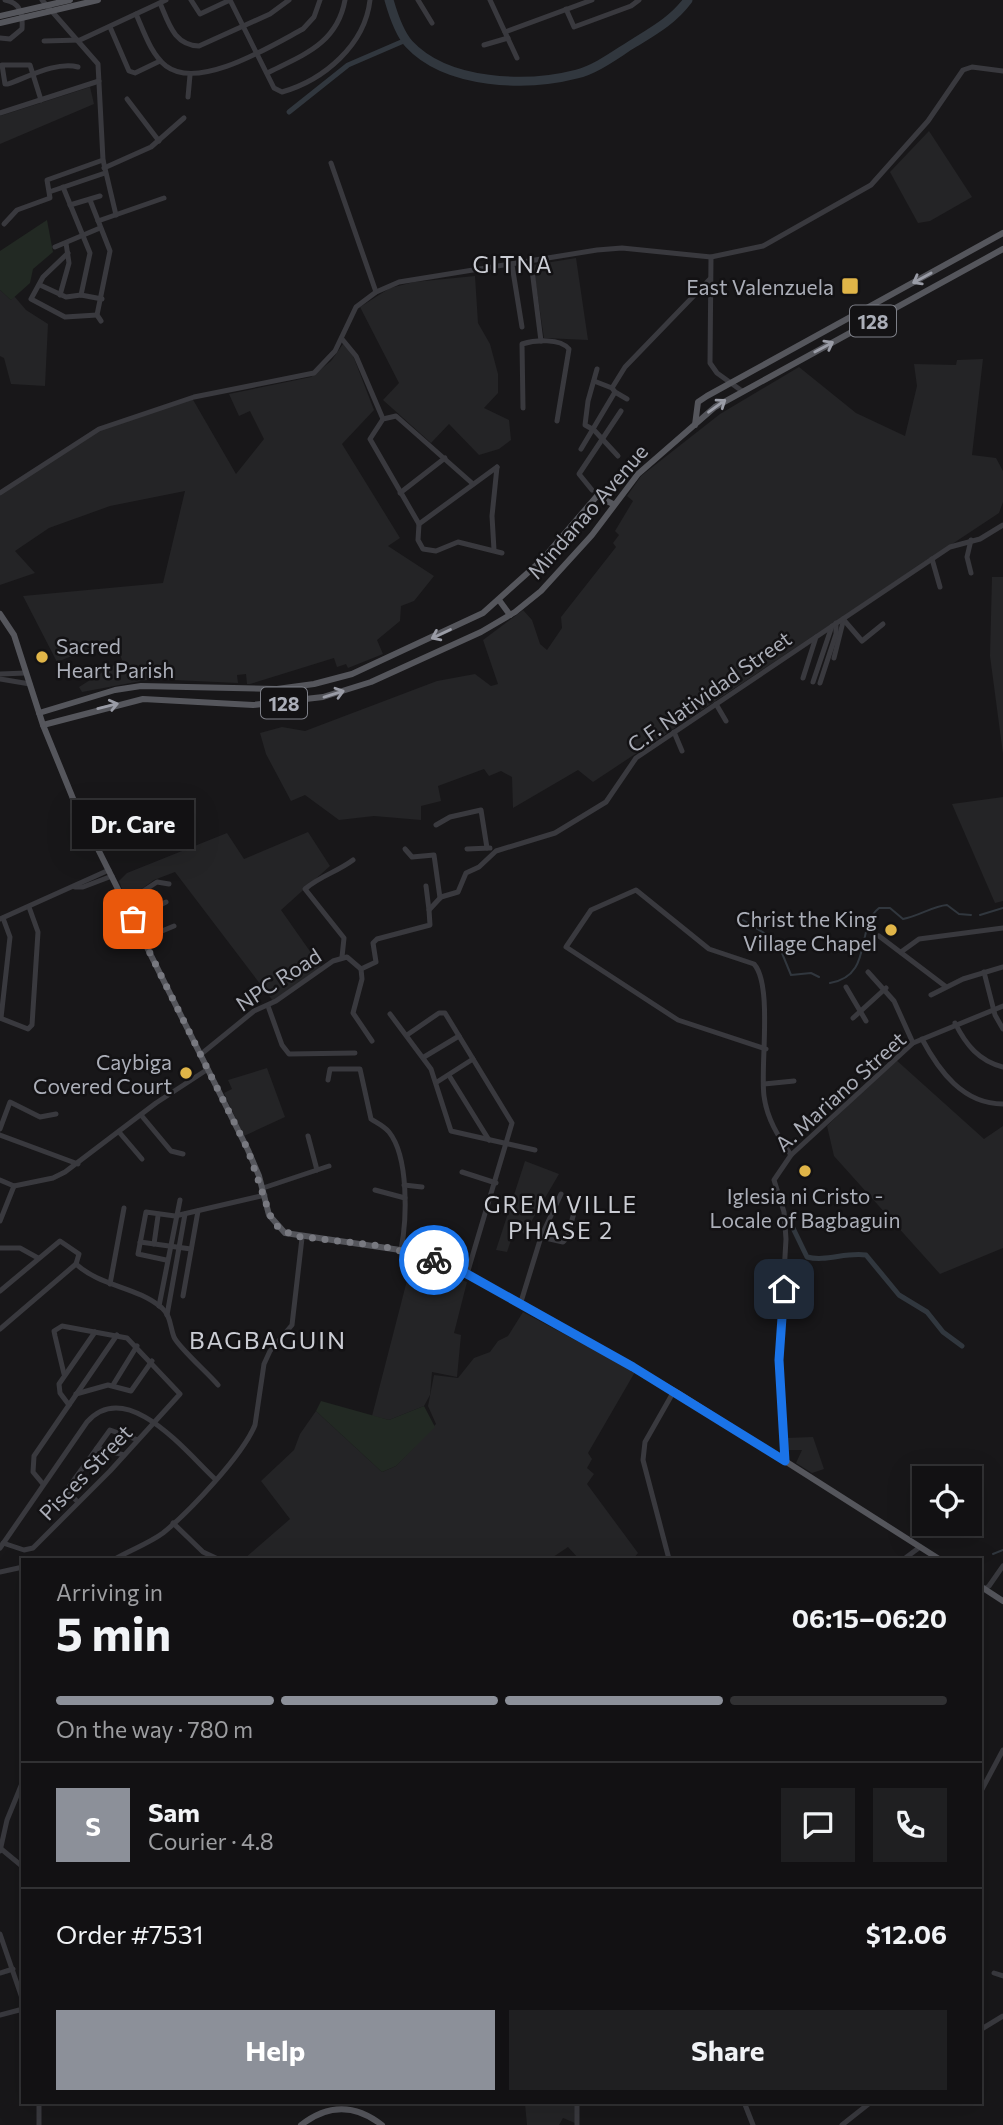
<!DOCTYPE html>
<meta charset="utf-8">
<style>
body{margin:0;font-family:Commissioner,sans-serif;background:#1f1f21;color:#f1f3f6;height:100vh;display:flex;flex-direction:column;font-size:26px;white-space:nowrap}
*{box-sizing:border-box;margin:0}
p{font-size:23px;color:#9c9da0}
.icon{flex:none;width:38px;height:38px;fill:none;stroke:currentColor;stroke-width:2;stroke-linecap:round;stroke-linejoin:round}
.map{position:relative;flex:1;overflow:hidden}
.drawer{position:absolute;left:21px;top:1558px;width:961px;height:546px;display:flex;flex-direction:column;background:#121113;border-radius:0px;box-shadow:0 7px 28px #0002,0 0 0 2px #313133}
.drawer>*{flex:none}
.fabs{position:absolute;left:912px;top:1466px;display:grid;gap:14px}
.fabs a{display:grid;place-items:center;width:70px;height:70px;border-radius:0px;background:#121113;box-shadow:0 7px 28px #0002,0 0 0 2px #313133;font-size:35px}
.pin{position:absolute;display:grid;place-items:center;width:60px;height:60px;color:#fff;margin:-30px;border-radius:14px;box-shadow:0 4px 10px #0006}
.courier{position:absolute;display:grid;place-items:center;width:70px;height:70px;margin:-35px;border:5px solid #1a73e8;border-radius:50%;background:#fff;color:#222;box-shadow:0 2px 9px #0007}
.bubble{position:absolute;height:49px;border-radius:0px;background:#121113;box-shadow:0 7px 28px #0002,0 0 0 2px #313133;font-size:23px;font-weight:700;line-height:49px;text-align:center}
.overview em{font-style:normal;font-weight:700}
.overview div{display:flex;flex-direction:column-reverse}
.overview{display:flex;align-items:center;justify-content:space-between;height:119px;padding:0 35px}
h1{font-size:46px;font-weight:700;line-height:52px}
.bar{display:grid;grid-template-columns:repeat(4,1fr);gap:10px 7px;align-content:center;height:84px;padding:0 35px}
.bar i{height:9px;border-radius:5px;background:#313133}
.bar .selected{background:#8c9099}
.bar p{grid-column:span 4}
.line{display:flex;align-items:center;gap:18px;padding:0 35px;border-top:2px solid #313133}
.line div{flex:1}
.round{display:grid;place-items:center;flex:none;width:74px;height:74px;border-radius:0px;background:#1f1f21}
.cta{display:flex;gap:14px;margin-top:auto;padding:14px 35px}
.cta a{flex:1;height:80px;border-radius:0px;background:#8c9099;color:#fff;font-size:28px;font-weight:700;line-height:80px;text-align:center}
.cta a+a{background:#1f1f21;color:#f1f3f6}
.map>svg:first-child{display:block}
</style>
<div class="map">
<svg width="1003" height="2125" viewBox="0 0 1003 2125">
<rect width="100%" height="100%" fill="#181719"/>
<g fill="#242426">
<path d="M90,87L94,104L0,144V116Z"/>
<path d="M929,131L972,197L930,221L918,223L890,172Z"/>
<path d="M576,258L588,340L544,338L533,265Z"/>
<path d="M475,276L478,323L490,344L498,374V393L484,408L509,420L511,440L499,449L479,455L449,424L431,443L383,400L399,383L360,307L390,288L414,282Z"/>
<path d="M0,290L11,300L14,296L26,310L48,324L45,386L11,384L4,358L0,356Z"/>
<path d="M343,344L352,353L374,410L342,444L400,538L388,546L434,576L414,601L401,606L400,621L377,640L383,654L348,668L346,664L337,667L334,658L250,684H247L246,674L237,675L238,683L152,679L82,692L79,687L122,660L114,639L57,662L23,596L163,583L185,491L110,506L49,528L15,551L35,573L0,585V492L98,431L192,398L236,474L264,439L250,411L239,416L229,394L311,377L331,361Z"/>
<path d="M983,359L972,455L996,458L1003,471V502L999,513L593,782L578,770L513,808L512,777L501,771L489,776L484,769L438,786L441,801L421,806V820L374,816L339,820L305,795L291,801L266,754L260,733L282,727L305,731L437,681L475,674L491,686L498,684L483,640L523,610L532,620L540,644L547,650L562,628L561,617L616,547L613,543L619,535L615,531L633,501L627,496L641,476L720,414L799,367L856,413L905,436L917,386L914,364L956,365L957,360Z"/>
<path d="M992,577H1003V754L990,656Z"/>
<path d="M1003,797V901L995,903L952,804Z"/>
<path d="M308,832L330,866L281,910L321,967L273,1001L175,872L154,880L126,900L119,881L127,873L227,833L244,859Z"/>
<path d="M895,1059L984,1139L1003,1126V1248L940,1274L834,1156L827,1126Z"/>
<path d="M267,1068L285,1117L244,1136L224,1093L232,1089L228,1080Z"/>
<path d="M525,1161L559,1174L524,1234L516,1225L507,1252L496,1250Z"/>
<path d="M412,1261L467,1282L454,1333L461,1335L457,1377L432,1372L430,1395L424,1406L389,1420L372,1416Z"/>
<path d="M523,1312L635,1372L588,1453L592,1459L587,1468L594,1474L587,1484L638,1553L633,1559H579L568,1547L550,1559H244L290,1519L261,1481L294,1450L300,1434L316,1411L382,1472L396,1466L436,1424L428,1406L434,1375L458,1378L474,1358L490,1352L498,1341L508,1336Z"/>
<path d="M813,1437L824,1469L812,1473L796,1463L802,1450H786V1438Z"/>
<path d="M525,2104L575,2105V2123L563,2118L559,2125H527Z"/>
</g>
<g fill="#222923">
<path d="M47,220L53,252L33,269L30,283L11,300L0,290V251Z"/>
<path d="M321,1401L389,1420L424,1406L435,1427L396,1466L382,1472L316,1411Z"/>
</g>
<g fill="none" stroke-linecap="round" stroke-linejoin="round">
<g stroke="#31373e" stroke-width="2">
<path d="M980,915L1003,908"/>
<path d="M743,920L777,941L791,975L811,973L819,977"/>
<path d="M830,983C874,976 855,927 879,908H890L903,919C919,916 933,906 947,905L959,914L971,915"/>
<path d="M993,1554L1003,1550"/>
</g>
<g stroke="#31373e" stroke-width="5">
<path d="M289,112L348,65L406,40"/>
<path d="M792,1226L807,1257C826,1262 845,1252 866,1255L899,1295L927,1312L943,1332L962,1346"/>
</g>
<path stroke="#31373e" stroke-width="9" d="M389,0C393,14 399,33 409,44C447,85 527,87 577,74C597,69 616,54 634,43C655,30 673,20 688,0"/>
<g stroke="#39393e" stroke-width="5">
<path d="M42,0L98,64L103,160L116,215"/>
<path d="M191,0L200,14L230,0L274,88L282,92C324,80 365,45 370,0"/>
<path d="M418,0L432,23"/>
<path d="M490,0L517,58"/>
<path d="M160,3C169,24 174,45 199,46L270,14L289,0"/>
<path d="M566,9L574,27L631,6L639,0"/>
<path d="M136,14C144,32 151,54 166,66C199,91 271,46 303,29L314,17L320,0"/>
<path d="M110,27L129,71L135,73L160,61"/>
<path d="M505,32L592,0"/>
<path d="M0,38L10,39L22,29C23,14 21,3 5,0"/>
<path d="M44,41L80,40L166,0"/>
<path d="M484,45L508,38"/>
<path d="M267,73C303,55 337,44 345,0"/>
<path d="M188,97L190,75"/>
<path d="M127,99L159,141"/>
<path d="M41,100L30,65H2L5,84H8C28,77 57,61 78,67"/>
<path d="M0,113L99,81"/>
<path d="M331,163L376,292"/>
<path d="M104,168L151,147L184,118"/>
<path d="M63,187L90,253L81,295"/>
<path d="M52,191L105,173"/>
<path d="M90,200L110,251L97,315L101,321"/>
<path d="M70,205L100,196"/>
<path d="M98,221L164,198"/>
<path d="M4,224L17,210L50,198L47,180L103,160"/>
<path d="M55,247L100,228"/>
<path d="M68,253L43,277L31,299L65,317L97,315"/>
<path d="M711,257L710,363L717,373L742,391"/>
<path d="M531,262L541,341"/>
<path d="M512,265L522,327"/>
<path d="M40,285L66,297L81,295L102,299"/>
<path d="M60,295L69,263L66,243"/>
<path d="M342,339L356,356L383,419"/>
<path d="M597,369L588,401L585,425L594,430L618,456"/>
<path d="M594,381L612,388"/>
<path d="M615,392L627,399"/>
<path d="M523,408L522,344C535,340 560,338 569,349L557,421"/>
<path d="M581,449L615,392L612,388L625,367L710,279"/>
<path d="M473,484L396,416L383,419L370,439L419,524L418,540L423,549L436,551L458,542L502,553"/>
<path d="M592,490L579,474L621,411"/>
<path d="M0,493L99,429L194,397L314,373L335,351L356,307L376,292L399,282L597,250L622,248L711,257L763,246L871,185L928,121L963,70L972,67L1003,71"/>
<path d="M400,493L445,458"/>
<path d="M419,524L497,467"/>
<path d="M971,540L967,557L971,573"/>
<path d="M494,550L492,516L497,467"/>
<path d="M932,559L940,587"/>
<path d="M843,619L862,641L883,624"/>
<path d="M834,658L843,622"/>
<path d="M0,674L26,673"/>
<path d="M803,678L816,637"/>
<path d="M0,679L30,684"/>
<path d="M813,682L832,626"/>
<path d="M820,683L836,634V623"/>
<path d="M716,704L726,721"/>
<path d="M674,732L682,751"/>
<path d="M436,825L450,817L481,810L487,848"/>
<path d="M405,849L412,857L434,855L440,898"/>
<path d="M467,849L490,848"/>
<path d="M426,886L429,910"/>
<path d="M75,887H83L112,876"/>
<path d="M125,903L157,882L169,884"/>
<path d="M0,919L109,870"/>
<path d="M133,919L166,902"/>
<path d="M879,936L945,986"/>
<path d="M143,939L174,926"/>
<path d="M901,952L919,939L1003,928"/>
<path d="M342,957L344,938L305,889C320,876 337,872 353,860"/>
<path d="M361,969L376,962L373,943L377,939L430,925L429,910L441,897L458,892L466,873L479,867L496,851L555,833L606,802L636,758L950,547L980,539L1003,525"/>
<path d="M361,969L362,979L353,1013L372,1041"/>
<path d="M868,972L894,1001L913,1043"/>
<path d="M984,972L995,1015L1003,1029"/>
<path d="M846,987L866,1021"/>
<path d="M931,995L963,979L1003,967"/>
<path d="M268,1006L282,1045L289,1054L355,1053"/>
<path d="M390,1014L431,1069L451,1131L535,1150"/>
<path d="M0,1018L28,1029L32,1025L38,932L29,907"/>
<path d="M1,1018L10,937L3,918"/>
<path d="M853,1018L886,988"/>
<path d="M955,1023C966,1045 979,1061 1003,1067"/>
<path d="M407,1035L439,1013H445L512,1123L467,1274"/>
<path d="M922,1039C939,1071 963,1104 1003,1104"/>
<path d="M766,1049L678,1020L566,947L591,910L636,890L709,949L754,964C773,985 760,1067 764,1096C767,1119 778,1136 791,1155"/>
<path d="M200,1055L254,1011L276,1001L333,961L347,957L361,969"/>
<path d="M424,1057L459,1036"/>
<path d="M450,1077L489,1140"/>
<path d="M328,1080L330,1069H360L371,1119C377,1123 384,1126 389,1132C409,1157 407,1219 401,1250"/>
<path d="M437,1082L473,1059"/>
<path d="M764,1084L794,1081"/>
<path d="M141,1115L171,1151L183,1154"/>
<path d="M0,1129L10,1102L40,1117L56,1114"/>
<path d="M119,1132L142,1159"/>
<path d="M0,1135L78,1164"/>
<path d="M308,1136L317,1170"/>
<path d="M462,1172L496,1183"/>
<path d="M0,1180L14,1186"/>
<path d="M404,1185L422,1187"/>
<path d="M14,1186L53,1178L65,1172L156,1103L208,1069"/>
<path d="M263,1188L329,1166"/>
<path d="M375,1190L405,1198"/>
<path d="M0,1221L14,1186"/>
<path d="M541,1237L561,1194"/>
<path d="M140,1242L191,1249"/>
<path d="M154,1244L158,1216"/>
<path d="M0,1248H20L38,1258"/>
<path d="M166,1260L138,1254L146,1212L175,1216L265,1195"/>
<path d="M76,1264C101,1287 136,1286 162,1308C171,1316 170,1327 174,1337C178,1347 209,1374 218,1385"/>
<path d="M110,1284L124,1208"/>
<path d="M0,1291L60,1241L79,1254L76,1264L0,1329"/>
<path d="M183,1296L198,1211"/>
<path d="M520,1305L541,1237L563,1242L567,1238L577,1202"/>
<path d="M159,1306L180,1200"/>
<path d="M167,1315L185,1214"/>
<path d="M113,1385L137,1346"/>
<path d="M76,1394L108,1385L131,1391L152,1361"/>
<path d="M69,1405L60,1393L59,1384L95,1332"/>
<path d="M97,1448L124,1455"/>
<path d="M785,1461L779,1360L786,1239L784,1212L774,1180L791,1155L913,1043L1003,1006"/>
<path d="M43,1484L33,1472L34,1456L117,1335"/>
<path d="M78,1502L66,1491L110,1430L138,1440"/>
<path d="M173,1523L203,1552L218,1559"/>
<path d="M3,1543L24,1550L33,1548L110,1471L180,1394L127,1338L62,1326L54,1331L55,1336L64,1374"/>
<path d="M0,1548L87,1422C127,1377 186,1452 215,1479"/>
<path d="M115,1559C130,1550 148,1544 163,1533C189,1512 243,1455 255,1425L264,1364L270,1351L292,1325L302,1238"/>
<path d="M669,1559L643,1460L645,1442L674,1391"/>
<path d="M904,1559L920,1547"/>
<path d="M0,1572L23,1567"/>
<path d="M980,1592L989,1586L1003,1566"/>
<path d="M980,1793L1003,1750"/>
<path d="M0,1848L23,1867"/>
<path d="M0,1851L7,1820L23,1781"/>
<path d="M0,1934L23,2001"/>
<path d="M0,1973L13,1969"/>
<path d="M994,1973L1003,1976"/>
<path d="M0,2015L23,2009"/>
<path d="M980,2030L1003,2016"/>
<path d="M744,2102L753,2125"/>
<path d="M39,2125V2102"/>
<path d="M577,2125V2102"/>
<path d="M842,2125L871,2102"/>
</g>
<g stroke="#55565c" stroke-width="6">
<path d="M0,16L70,0"/>
<path d="M0,23L98,0"/>
<path d="M695,425L698,402L707,396L1003,233"/>
<path d="M499,600L510,615"/>
<path d="M0,614L14,635L43,725L74,801L248,1150L259,1176L269,1215L285,1233L407,1251L467,1274L678,1393L939,1559"/>
<path d="M39,713L115,690L141,686L277,689L314,684L352,674L483,613L542,560L597,496L613,504"/>
<path d="M43,725L143,699L253,705L323,697L371,682L481,632L515,612L541,591L592,535L638,474L715,407L1003,249"/>
<path d="M980,1586L1003,1601"/>
<path d="M301,2125C328,2104 355,2104 382,2125"/>
</g>
</g>
<defs><path id="oneway-shaft" d="M-6 0H5M1.5-3L5.5 0L1.5 3" fill="none" stroke-width="1.6" stroke-linecap="round" stroke-linejoin="round" transform="scale(1.75)"/></defs>
<g stroke="#9a9ca6">
<use href="#oneway-shaft" transform="translate(922 278) rotate(151)"/>
<use href="#oneway-shaft" transform="translate(824 347) rotate(-28)"/>
<use href="#oneway-shaft" transform="translate(717 406) rotate(-36)"/>
<use href="#oneway-shaft" transform="translate(441 634) rotate(155)"/>
<use href="#oneway-shaft" transform="translate(334 694) rotate(-17)"/>
<use href="#oneway-shaft" transform="translate(108 706) rotate(-14)"/>
</g>
<g fill="none" stroke-linecap="round" stroke-linejoin="round">
<path stroke="#787980" stroke-width="7" stroke-dasharray="0 12.6" d="M133,919L248,1150L270,1215L277,1226L294,1236L382,1246L434,1260"/>
<path stroke="#1a73e8" stroke-width="9" d="M434,1260L467,1274L633,1367L785,1461L779,1360L784,1289"/>
</g>
<g fill="#e0b548" stroke="#131214" stroke-width="2.5">
<rect x="841" y="277" width="18" height="18" rx="3.5"/>
<circle cx="42" cy="657" r="7"/>
<circle cx="891" cy="930" r="7"/>
<circle cx="186" cy="1073" r="7"/>
<circle cx="805" cy="1171" r="7"/>
</g>
<g text-anchor="middle" dominant-baseline="central" stroke-width="5" stroke-linejoin="round" paint-order="stroke">
<g fill="#131214" stroke="#7d7f87" stroke-width="2">
<rect x="850" y="305.5" width="46" height="31" rx="5"/>
<rect x="261" y="687.5" width="46" height="31" rx="5"/>
</g>
<g font-size="19" font-weight="bold" fill="#abaeb8">
<text x="873" y="321">128</text>
<text x="284" y="703">128</text>
</g>
<g font-size="21" fill="#abaeb8" stroke="#131214" text-anchor="end">
<text x="834" y="286">East Valenzuela</text>
<text x="56" y="645" text-anchor="start">Sacred<tspan x="56" dy="24">Heart Parish</tspan></text>
<text x="877" y="918">Christ the King<tspan x="877" dy="24">Village Chapel</tspan></text>
<text x="172" y="1061">Caybiga<tspan x="172" dy="24">Covered Court</tspan></text>
<text x="805" y="1195" text-anchor="middle">Iglesia ni Cristo -<tspan x="805" dy="24">Locale of Bagbaguin</tspan></text>
</g>
<g font-size="21" fill="#abaeb8" stroke="#131214">
<text transform="translate(587 511) rotate(-49)">Mindanao Avenue</text>
<text transform="translate(709 691) rotate(-35)">C.F. Natividad Street</text>
<text transform="translate(278 979) rotate(-33)">NPC Road</text>
<text transform="translate(840 1091) rotate(-42)">A. Mariano Street</text>
<text transform="translate(85 1472) rotate(-46)">Pisces Street</text>
</g>
<g font-size="23" letter-spacing="2" fill="#cbcdd4" stroke="#131214">
<text x="513" y="264">GITNA</text>
<text x="561" y="1204">GREM VILLE<tspan x="561" dy="26">PHASE 2</tspan></text>
</g>
<g font-size="24" letter-spacing="2" fill="#cbcdd4" stroke="#131214">
<text x="268" y="1339">BAGBAGUIN</text>
</g>
</g>
</svg>
<div class="fabs">
<a><svg class="icon" aria-label="locate" viewBox="0 0 24 24"><circle cx="12" cy="12" r="6"/><path d="M12 2v4M12 18v4M2 12h4M18 12h4"/></svg></a>
</div>
<div class="pin" style="left:133px;top:919px;background:#ea580c"><svg class="icon" aria-label="bag" viewBox="0 0 24 24"><path d="M5 8h14l-1 12H6zM9 8a3 3 0 0 1 6 0"/></svg></div>
<div class="pin" style="left:784px;top:1289px;background:#1f2937"><svg class="icon" aria-label="home" viewBox="0 0 24 24"><path d="M3 11l9-7 9 7M6 9v11h12V9"/></svg></div>
<div class="courier" style="left:434px;top:1260px"><svg class="icon" aria-label="bike" viewBox="0 0 24 24"><circle cx="6" cy="16" r="4"/><circle cx="18" cy="16" r="4"/><path d="M6 16l4-8h5l3 8M10 8l3 8H6M13 5h3"/></svg></div>
<div class="bubble" style="left:72px;top:800px;width:122px">Dr. Care</div>
<section class="drawer">
<div class="overview"><div><h1>5 min</h1><p>Arriving in</p></div><em>06:15–06:20</em></div>
<div class="bar"><i class="selected"></i><i class="selected"></i><i class="selected"></i><i></i><p>On the way · 780 m</p></div>
<div class="line" style="height:126px"><b class="round" style="background:#8c9099;color:#fff">S</b><div><b>Sam</b><p>Courier · 4.8</p></div><a class="round"><svg class="icon" aria-label="chat" viewBox="0 0 24 24"><path d="M4 5h16v11H9l-5 4z"/></svg></a><a class="round"><svg class="icon" aria-label="phone" viewBox="0 0 24 24"><path d="M5 4h4l2 5-3 2q2 4 5 5l2-3 5 2v4C11 20 4 13 5 4z"/></svg></a></div>
<div class="line" style="height:91px"><div>Order #7531</div><b>$12.06</b></div>
<div class="cta"><a>Help</a><a>Share</a></div>
</section>
</div>
